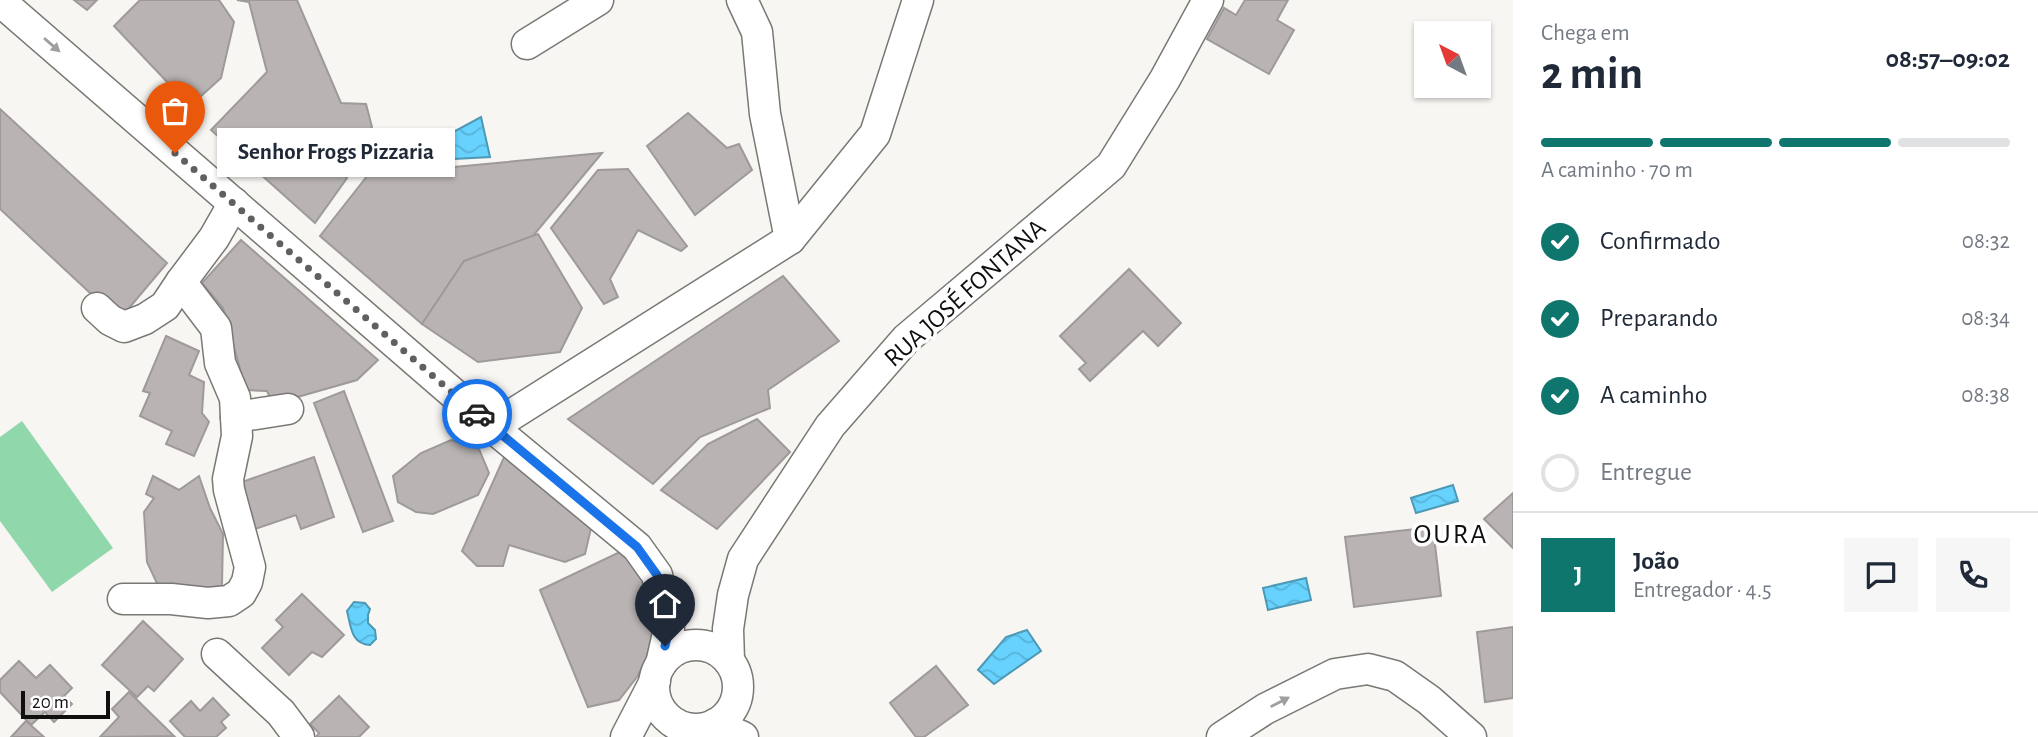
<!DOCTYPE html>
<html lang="pt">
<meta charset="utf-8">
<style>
body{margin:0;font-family:"Alegreya Sans",sans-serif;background:#f6f6f7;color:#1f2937;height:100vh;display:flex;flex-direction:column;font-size:26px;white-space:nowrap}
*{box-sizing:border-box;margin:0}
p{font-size:23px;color:#747a83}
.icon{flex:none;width:38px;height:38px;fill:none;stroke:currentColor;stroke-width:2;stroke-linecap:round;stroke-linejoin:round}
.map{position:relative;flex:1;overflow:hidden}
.panel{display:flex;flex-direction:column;background:#fff;width:525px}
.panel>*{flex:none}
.needle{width:46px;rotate:319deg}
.fabs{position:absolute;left:1414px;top:21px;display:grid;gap:14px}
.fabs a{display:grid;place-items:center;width:77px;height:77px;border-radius:0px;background:#fff;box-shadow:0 2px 5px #0004;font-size:35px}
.scale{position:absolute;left:21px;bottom:18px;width:89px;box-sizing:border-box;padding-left:7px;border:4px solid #100f0e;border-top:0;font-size:19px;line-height:24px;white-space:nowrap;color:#100f0e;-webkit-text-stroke:5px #fff;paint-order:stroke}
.pin{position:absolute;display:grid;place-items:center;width:60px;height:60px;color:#fff;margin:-72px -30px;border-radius:50% 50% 50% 0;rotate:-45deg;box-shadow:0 0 7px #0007}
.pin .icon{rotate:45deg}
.courier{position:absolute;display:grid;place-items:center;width:70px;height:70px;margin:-35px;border:5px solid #1a73e8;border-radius:50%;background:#fff;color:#222;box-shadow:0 2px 9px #0007}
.bubble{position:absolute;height:49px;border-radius:0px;background:#fff;box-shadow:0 2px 5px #0004;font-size:23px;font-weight:600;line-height:49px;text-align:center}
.headline em{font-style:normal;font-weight:600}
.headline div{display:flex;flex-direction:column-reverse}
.headline{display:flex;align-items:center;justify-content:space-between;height:119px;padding:0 28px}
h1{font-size:46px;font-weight:600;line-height:52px}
.bar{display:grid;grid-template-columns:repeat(4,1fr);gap:10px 7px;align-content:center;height:84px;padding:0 28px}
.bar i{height:9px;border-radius:5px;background:#e0e1e3}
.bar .active{background:#0f766e}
.bar p{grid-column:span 4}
.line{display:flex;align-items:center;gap:18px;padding:0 28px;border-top:2px solid #e0e1e3}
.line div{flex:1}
.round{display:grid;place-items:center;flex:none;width:74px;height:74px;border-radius:0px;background:#f6f6f7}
ol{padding:0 28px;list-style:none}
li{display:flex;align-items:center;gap:21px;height:77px}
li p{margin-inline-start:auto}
li .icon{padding:7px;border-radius:50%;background:#0f766e;color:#fff;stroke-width:4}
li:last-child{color:#747a83}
li i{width:38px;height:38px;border:4px solid #e0e1e3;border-radius:50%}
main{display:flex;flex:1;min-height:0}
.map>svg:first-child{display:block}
</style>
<main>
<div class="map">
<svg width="1513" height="737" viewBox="0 0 1513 737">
<defs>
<pattern id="water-waves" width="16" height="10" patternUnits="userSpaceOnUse" patternTransform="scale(1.75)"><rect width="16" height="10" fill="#66d2fd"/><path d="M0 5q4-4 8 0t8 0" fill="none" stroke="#57b3d8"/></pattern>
</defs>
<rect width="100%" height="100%" fill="#f8f6f2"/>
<path fill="#91d7ac" d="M22,421L113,548L52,592L0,521V437Z"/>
<g fill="url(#water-waves)" stroke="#4c98b5" stroke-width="2">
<path d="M481,117L490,157L435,160L431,144Z"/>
<path d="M1453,485L1458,501L1416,513L1411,498Z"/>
<path d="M1306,578L1311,600L1268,610L1263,588Z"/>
<path d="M354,602L365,603L370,609L368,615V623L375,630L376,639L370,645C351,644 351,627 347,611Z"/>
<path d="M1027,630L1041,651L994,684L978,670L1006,637Z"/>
</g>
<g fill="#b9b4b3" stroke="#9e9a99" stroke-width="2">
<path d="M74,0H97L87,10Z"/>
<path d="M140,0H219L234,22L221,78L190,106L114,26Z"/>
<path d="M237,0H297L341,103L366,104L372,127L350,151L310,141L347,178L315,223L211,130L267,72L249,2Z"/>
<path d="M1245,0H1288L1277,20L1294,30L1269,74L1207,39L1224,8L1236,15Z"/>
<path d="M0,109L167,263L119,320L0,209Z"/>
<path d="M688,113L727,148L739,144L752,170L695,215L647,146Z"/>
<path d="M602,153L533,236L464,261L422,324L320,236L368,175Z"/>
<path d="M628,169L687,246L681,251L638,230L610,279L618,297L604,304L551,228L598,170Z"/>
<path d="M538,234L582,308L560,352L478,362L422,324L464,261Z"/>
<path d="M241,240L378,360L357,380L273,404L267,391L246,390L223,308L202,283Z"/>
<path d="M1129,269L1181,323L1158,346L1143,331L1090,381L1079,369L1086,363L1060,336Z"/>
<path d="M783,276L839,341L768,390L770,408L700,437L653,484L568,419Z"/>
<path d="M166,336L199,351L189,375L204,382L202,413L209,422L194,456L166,444L172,431L140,416L150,393L143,391Z"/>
<path d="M344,391L393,521L363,532L314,403Z"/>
<path d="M757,419L790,452L717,529L661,490L708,444Z"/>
<path d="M451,440L479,449L489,473L478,495L433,514L416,512L398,502L393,476L421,453Z"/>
<path d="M505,455L592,524L585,554L565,562L509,545L503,566H477L462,551Z"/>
<path d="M314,457L334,517L301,529L296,515L255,529L239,483Z"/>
<path d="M153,476L179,490L199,476L210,508L223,534L222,586L161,592L147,562L144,512L154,498L146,494Z"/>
<path d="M1513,493V548L1484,519Z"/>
<path d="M1433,527L1441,596L1354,607L1345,537Z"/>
<path d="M622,551L654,589V644L637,677L619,700L588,707L540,590Z"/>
<path d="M302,594L344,635L322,657L312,652L289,675L262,648L283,627L276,620Z"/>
<path d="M143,621L183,659L154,691L148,686L137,697L102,665Z"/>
<path d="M1513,627V698L1485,702L1477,632Z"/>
<path d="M19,661L36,678L50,665L72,688L64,696L72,704L54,722L45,712L31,725L0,692V680Z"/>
<path d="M936,666L968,705L924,737H916L890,703Z"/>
<path d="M129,692L174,736L100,737L119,717L112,709Z"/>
<path d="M339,696L369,727L359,737H316L319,733L310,724Z"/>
<path d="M213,698L229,715L221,722L226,728L216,737H185L170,721L191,701L200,711Z"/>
<path d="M26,721L44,737H11Z"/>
</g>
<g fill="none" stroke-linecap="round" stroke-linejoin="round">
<g stroke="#797875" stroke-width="33">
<g id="minor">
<path d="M742,0L757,32L765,114L790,239"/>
<path d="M0,1L492,427L637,547L657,575L669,629L661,664"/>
<path d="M527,44L598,0"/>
<path d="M97,308L110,320L124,327L145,319L165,306L181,282"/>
<path d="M236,417L288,409"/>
<path d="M492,427L790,239L875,134L918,0"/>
<path d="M123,599H171L208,603L229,601L241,593L247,582L250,567L229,490L228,479L237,436L235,398L220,363L216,328L181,282L214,238L234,203"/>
<circle cx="696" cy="687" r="42"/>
<path d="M217,654L281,713L299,737"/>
<path d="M729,661L728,629L733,595L743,559L830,426L906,339L1111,166L1165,79L1208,0"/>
<path d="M715,724L743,737"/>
<path d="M626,737L655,681"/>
<path d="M1222,737L1265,709L1335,674L1368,669L1395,676L1429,700L1471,737"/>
</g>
</g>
<use href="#minor" stroke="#fff" stroke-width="30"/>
</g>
<defs><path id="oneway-solid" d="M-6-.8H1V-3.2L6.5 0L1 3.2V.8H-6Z" transform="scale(1.75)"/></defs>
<g fill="#9f9f9f">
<use href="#oneway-solid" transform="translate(52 45) rotate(41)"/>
<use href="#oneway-solid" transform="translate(1280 702) rotate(-27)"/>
</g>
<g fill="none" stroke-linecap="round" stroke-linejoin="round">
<path stroke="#61605e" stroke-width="7" stroke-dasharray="0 12.6" d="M175,153L477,414"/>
<path stroke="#1a73e8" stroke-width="9" d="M477,414L637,547L657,575L669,629L665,646"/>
</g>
<g text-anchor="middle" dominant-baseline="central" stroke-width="7" stroke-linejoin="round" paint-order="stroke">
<g font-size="26" fill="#100f0e" stroke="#fff">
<text transform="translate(965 293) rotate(-42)">RUA JOSÉ FONTANA</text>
</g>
<g font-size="28" letter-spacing="2" fill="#100f0e" stroke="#fff">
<text x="1451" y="535">OURA</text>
</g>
</g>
</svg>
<div class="fabs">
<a><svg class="needle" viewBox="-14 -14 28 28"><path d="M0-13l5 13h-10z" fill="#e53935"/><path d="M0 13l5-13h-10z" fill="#747a83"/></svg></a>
</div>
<div class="scale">20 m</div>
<div class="pin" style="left:175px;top:153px;background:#ea580c"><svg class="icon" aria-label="bag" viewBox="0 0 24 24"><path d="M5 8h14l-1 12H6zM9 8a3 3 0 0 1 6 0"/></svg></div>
<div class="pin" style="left:665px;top:646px;background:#1f2937"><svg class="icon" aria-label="home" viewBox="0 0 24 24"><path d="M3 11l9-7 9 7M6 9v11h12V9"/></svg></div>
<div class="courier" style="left:477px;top:414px"><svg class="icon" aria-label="car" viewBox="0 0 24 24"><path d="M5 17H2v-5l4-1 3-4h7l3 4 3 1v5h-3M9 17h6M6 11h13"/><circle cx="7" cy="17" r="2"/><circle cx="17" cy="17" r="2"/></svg></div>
<div class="bubble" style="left:217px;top:128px;width:238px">Senhor Frogs Pizzaria</div>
</div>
<section class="panel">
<div class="headline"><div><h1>2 min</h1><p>Chega em</p></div><em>08:57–09:02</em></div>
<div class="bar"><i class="active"></i><i class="active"></i><i class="active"></i><i></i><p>A caminho · 70 m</p></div>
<ol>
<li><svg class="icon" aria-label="check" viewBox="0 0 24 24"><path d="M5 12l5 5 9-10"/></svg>Confirmado<p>08:32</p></li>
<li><svg class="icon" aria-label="check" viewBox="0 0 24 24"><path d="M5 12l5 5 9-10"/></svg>Preparando<p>08:34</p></li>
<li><svg class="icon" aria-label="check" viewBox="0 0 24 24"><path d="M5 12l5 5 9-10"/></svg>A caminho<p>08:38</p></li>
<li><i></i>Entregue</li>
</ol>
<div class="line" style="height:126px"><b class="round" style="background:#0f766e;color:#fff">J</b><div><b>João</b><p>Entregador · 4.5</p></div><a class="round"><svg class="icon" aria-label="chat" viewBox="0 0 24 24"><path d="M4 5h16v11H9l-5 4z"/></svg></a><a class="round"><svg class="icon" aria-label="phone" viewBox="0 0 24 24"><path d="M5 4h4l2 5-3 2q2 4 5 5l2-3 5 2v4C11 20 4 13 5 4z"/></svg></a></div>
</section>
</main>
